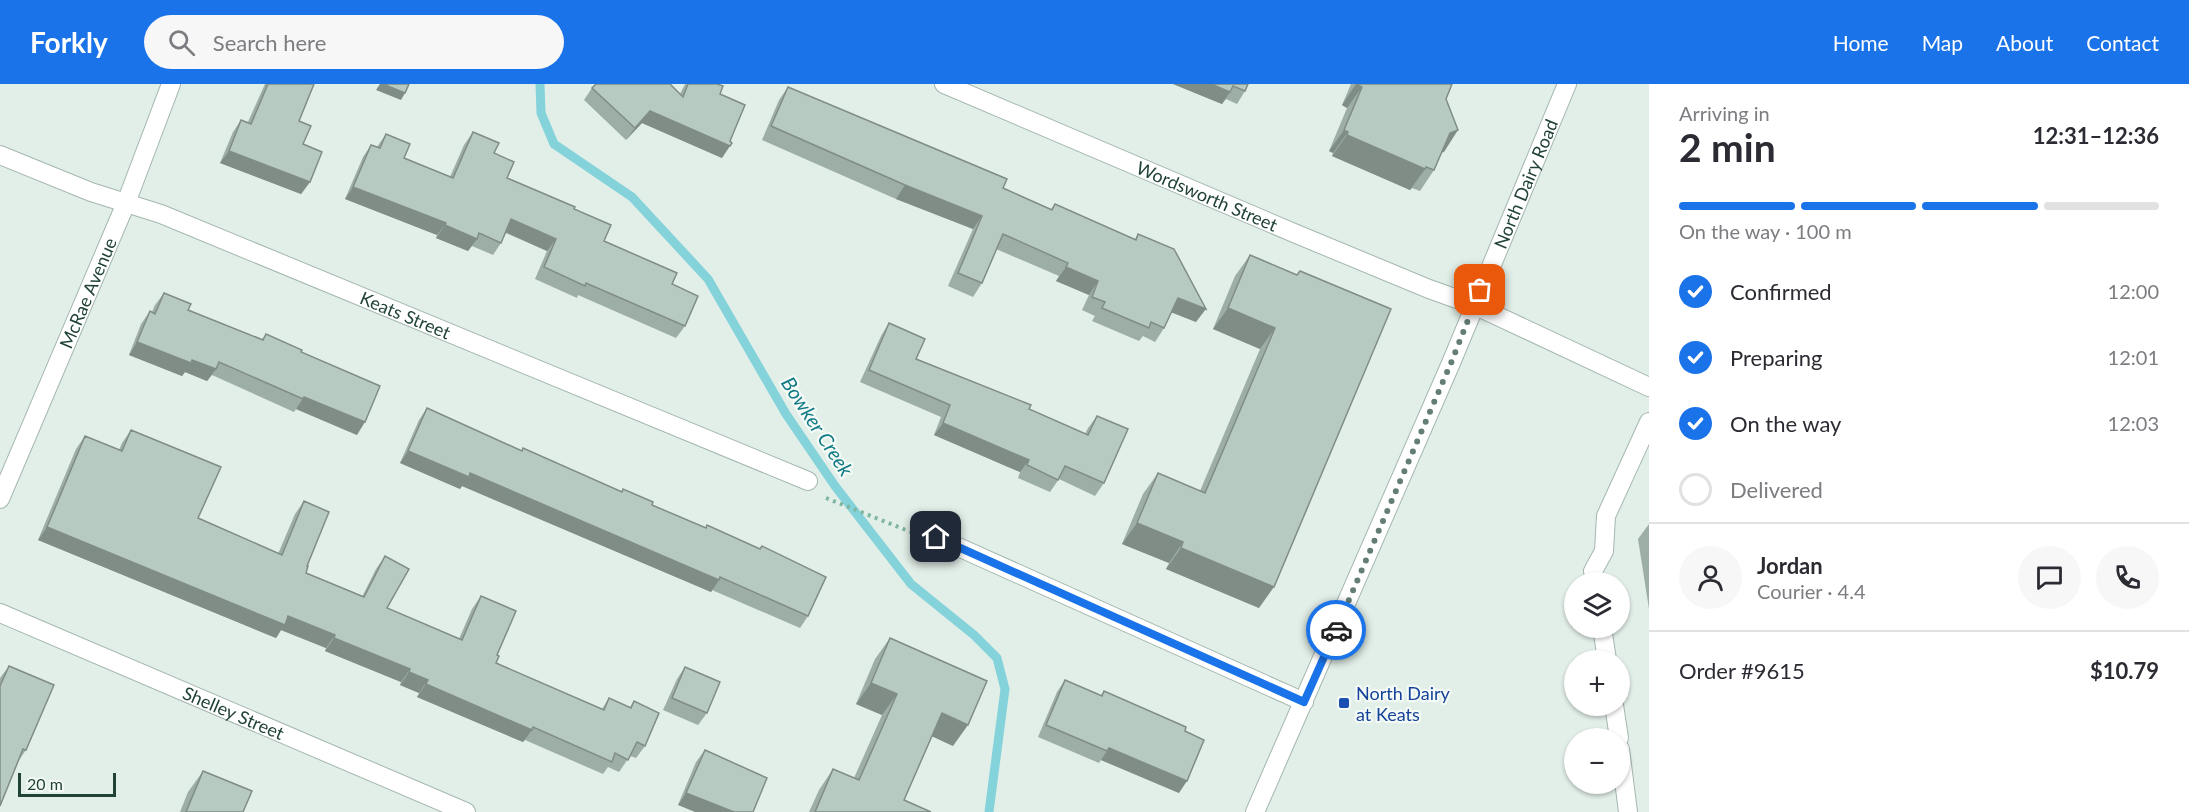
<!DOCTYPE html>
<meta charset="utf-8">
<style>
body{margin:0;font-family:Lato,sans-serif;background:#f7f7f7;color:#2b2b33;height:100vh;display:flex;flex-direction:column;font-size:22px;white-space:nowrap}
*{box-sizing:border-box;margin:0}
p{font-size:20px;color:#7c7c81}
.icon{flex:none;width:33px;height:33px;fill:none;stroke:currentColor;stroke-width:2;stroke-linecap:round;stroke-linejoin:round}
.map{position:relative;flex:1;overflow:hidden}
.details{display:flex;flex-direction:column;background:#fff;width:540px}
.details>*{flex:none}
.controls{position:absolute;left:1564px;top:488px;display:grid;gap:12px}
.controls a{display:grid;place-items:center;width:66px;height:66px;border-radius:50%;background:#fff;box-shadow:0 2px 4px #0004;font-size:30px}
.scale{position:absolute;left:18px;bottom:15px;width:98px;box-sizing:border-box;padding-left:6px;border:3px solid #204237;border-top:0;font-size:16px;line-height:21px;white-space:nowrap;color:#204237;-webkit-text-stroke:4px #f4faf6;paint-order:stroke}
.pin{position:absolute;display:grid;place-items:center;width:51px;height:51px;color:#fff;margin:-26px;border-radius:12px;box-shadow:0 3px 9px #0006}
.courier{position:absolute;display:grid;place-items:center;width:60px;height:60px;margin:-30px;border:4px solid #1a73e8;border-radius:50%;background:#fff;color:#222;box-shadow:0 2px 8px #0007}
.head em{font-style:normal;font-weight:700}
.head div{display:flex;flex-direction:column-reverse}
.head{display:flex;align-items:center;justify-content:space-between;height:102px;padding:0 30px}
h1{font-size:39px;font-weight:700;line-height:45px}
.bar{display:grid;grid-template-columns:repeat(4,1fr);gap:9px 6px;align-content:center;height:72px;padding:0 30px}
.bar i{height:8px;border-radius:4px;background:#e1e1e2}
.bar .current{background:#1a73e8}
.bar p{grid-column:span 4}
.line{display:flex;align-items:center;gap:15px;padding:0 30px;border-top:2px solid #e1e1e2}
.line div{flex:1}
.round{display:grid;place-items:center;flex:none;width:63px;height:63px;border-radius:32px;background:#f7f7f7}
ol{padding:0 30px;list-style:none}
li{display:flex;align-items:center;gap:18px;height:66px}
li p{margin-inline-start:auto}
li .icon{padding:6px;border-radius:50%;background:#1a73e8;color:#fff;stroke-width:4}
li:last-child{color:#7c7c81}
li i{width:33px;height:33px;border:3px solid #e1e1e2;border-radius:50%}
header{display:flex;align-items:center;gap:36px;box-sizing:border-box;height:84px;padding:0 30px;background:#1a73e8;color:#fff}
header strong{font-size:28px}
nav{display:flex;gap:33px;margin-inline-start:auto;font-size:21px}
.search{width:420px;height:54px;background:#f7f7f7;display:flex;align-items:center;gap:15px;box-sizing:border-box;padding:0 21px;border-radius:33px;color:#7c7c81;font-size:22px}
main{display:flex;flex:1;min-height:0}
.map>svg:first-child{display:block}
</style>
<header>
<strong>Forkly</strong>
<div class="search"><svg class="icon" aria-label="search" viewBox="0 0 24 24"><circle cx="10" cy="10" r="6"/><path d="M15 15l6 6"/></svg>Search here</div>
<nav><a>Home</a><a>Map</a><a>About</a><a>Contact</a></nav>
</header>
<main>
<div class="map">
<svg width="1649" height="728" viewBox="0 0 1649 728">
<rect width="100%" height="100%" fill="#e2eee8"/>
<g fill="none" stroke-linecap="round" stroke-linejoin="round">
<path stroke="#84d2da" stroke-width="9" d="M540,0L541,29L554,60L632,113L708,195L786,330L835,402L911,500L974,551L997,574L1005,605L989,728"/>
<g stroke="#a4b7af" stroke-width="20">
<g id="minor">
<path id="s1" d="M944,0L1294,149L1429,205L1474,221L1649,303"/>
<path id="s2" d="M0,71L91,108L161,130L808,397"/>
<path id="s3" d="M0,415L126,119L171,0"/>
<path d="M936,453L1304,618"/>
<path d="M1595,498L1593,487L1604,467L1606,432L1649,338"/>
<path id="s4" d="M0,529L466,728"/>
<path d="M1602,543L1607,576"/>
<path d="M1614,621L1619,654"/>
<path d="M1620,665L1628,728"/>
<path id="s5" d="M1255,728L1451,279L1567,0"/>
</g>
</g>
<path stroke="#7fb6a1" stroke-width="4" stroke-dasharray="3 4.5" stroke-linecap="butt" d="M826,414L911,448"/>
<use href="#minor" stroke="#fff" stroke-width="18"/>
</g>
<g fill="#9daea6">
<path d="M265,0H314L299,37L310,98L301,110L220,79L233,48L241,36L248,38Z"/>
<path d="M685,0H717L720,10L722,74L642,39L626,56L584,16L592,4L680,10Z"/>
<path d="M1173,0H1248L1245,7L1237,20L1226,15L1222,20Z"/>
<path d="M1351,0H1452L1446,15L1444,68H1442L1434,86L1420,107L1412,104L1410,106L1332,72L1333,69L1329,67L1347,24L1342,21Z"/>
<path d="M788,3L1003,104L1051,125L1055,120L1135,155L1138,150L1196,238L1171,228L1164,244L1155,258L1143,252L1139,257L1092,237L1095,232L1082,226L1089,211L1056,197L1059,192L996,165L982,199L973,213L948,202L973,145L896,115L762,56L779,16Z"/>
<path d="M473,48L494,69L507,94L574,125L604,157L672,200L685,242L676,254L578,211L577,214L535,195L547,167L506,149L501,159L493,171L472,162L468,167L436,154L437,151L345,115L363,73L371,61L377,63L386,50L404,74L450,93L464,61Z"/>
<path d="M1250,171L1297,191L1300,187L1259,524L1166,485L1169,479L1122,460L1143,410L1158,389L1200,407L1260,265L1213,245L1235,192Z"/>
<path d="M164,209L188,226L262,255L266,250L301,268L357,351L296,325L294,328L212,291L207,297L185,288L182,292L129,271L141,240L150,227L152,228L155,221Z"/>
<path d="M889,239L916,275L1029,325L1085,350L1088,344L1097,332L1104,399L1095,412L1059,395L1050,408L1018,394L1020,388L934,351L941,333L860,298L881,252Z"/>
<path d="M427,324L521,367L523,364L621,408L623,405L652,421L705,444L707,441L760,465L762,462L808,532L800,544L712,506L711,508L462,402L460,405L400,379L419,336Z"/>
<path d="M131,346L198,434L278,470L295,430L304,417L307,482L306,489L362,513L376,485L385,472L387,524L459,555L472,525L481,512L497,571L496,579L602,625L609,614L630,623L634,617L645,662L636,674L630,672L619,688L608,683L603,690L525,656L523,658L417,613L419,609L400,601L401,598L325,567L326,564L281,546L276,554L38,456L76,365L85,352L119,366L122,359Z"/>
<path d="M1649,440V525L1638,455Z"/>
<path d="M890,554L953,662L932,652L904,716L931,728H809L819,706L833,685L854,694L882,631L856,620L875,575Z"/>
<path d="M9,582L26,666L19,676L0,722V594Z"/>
<path d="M685,583L707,629L698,641L663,626L677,595Z"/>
<path d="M1065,596L1101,611L1104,607L1185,647L1179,709L1101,676L1099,679L1038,653L1057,608Z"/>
<path d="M705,666L753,728L678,721L696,678Z"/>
<path d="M203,687L243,728H180L188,708Z"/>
</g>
<g fill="#808d87">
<path d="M380,0H383L405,9L401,16L376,6Z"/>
<path d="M1173,0H1211L1230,8L1222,20Z"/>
<path d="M1356,0L1362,3L1347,24L1342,21Z"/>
<path d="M650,27L730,62L722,74L642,39L626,56L635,44Z"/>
<path d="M1344,46L1348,48L1333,69L1329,67Z"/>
<path d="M1458,46L1444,68L1435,70L1450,49Z"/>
<path d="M1347,51L1425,85L1410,106L1332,72Z"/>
<path d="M229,67L310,98L301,110L220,79Z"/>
<path d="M905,101L982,132L973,145L896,115Z"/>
<path d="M353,103L446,139L437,151L345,115Z"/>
<path d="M511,135L556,155L547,167L503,147Z"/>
<path d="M445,141L477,155L468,167L436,154Z"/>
<path d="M1066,183L1098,197L1089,211L1056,197Z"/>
<path d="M1178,214L1206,225L1196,238L1168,227Z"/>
<path d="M1228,224L1275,244L1260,265L1213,245Z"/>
<path d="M137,258L192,276L216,285L207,297L185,288L182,292L129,271Z"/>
<path d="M304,313L365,338L357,351L296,325Z"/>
<path d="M943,339L1029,376L1020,388L934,351Z"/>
<path d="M408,367L470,389L719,496L711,508L462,402L460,405L400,379Z"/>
<path d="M1137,439L1183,458L1169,479L1122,460Z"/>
<path d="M47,443L288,532L335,551L326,564L281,546L276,554L38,456Z"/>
<path d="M1181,464L1274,503L1259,524L1166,485Z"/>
<path d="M334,554L410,585L401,598L325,567Z"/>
<path d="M409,588L428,596L419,609L400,601Z"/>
<path d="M871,599L897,610L882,631L856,620Z"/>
<path d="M426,600L532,646L523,658L417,613Z"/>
<path d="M942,629L968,641L953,662L927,650Z"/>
<path d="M1109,664L1187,697L1179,709L1101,676Z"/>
<path d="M686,709L734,728H695L678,721Z"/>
</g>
<g fill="#b7cac1" stroke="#808d87" stroke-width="1.5">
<path d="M268,0H314L299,37L311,42L303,60L322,68L310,98L229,67L241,36L251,40Z"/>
<path d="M383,0H409L405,9Z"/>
<path d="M596,0H670L683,13L688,0H717L723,2L720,10L745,21L730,57L732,59L730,62L650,27L635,44L592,4Z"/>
<path d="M1211,0H1248L1245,7L1233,2L1230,8Z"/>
<path d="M1356,0H1452L1446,15L1458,46L1450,49L1434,86L1426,83L1425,85L1347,51L1348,48L1344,46L1362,3Z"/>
<path d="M788,3L1007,95L1003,104L1052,126L1055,120L1136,156L1138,150L1174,165L1206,225L1178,214L1164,244L1151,238L1149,244L1102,224L1105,218L1092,213L1098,197L1066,183L1068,179L1003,150L982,199L958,189L982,132L905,101L771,42Z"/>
<path d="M473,48L499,59L494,69L514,78L507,94L575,123L574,125L611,141L604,157L677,189L672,200L698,212L685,242L586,199L585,202L544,183L556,155L511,135L501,159L479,149L477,155L445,141L446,139L353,103L371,61L380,64L386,50L410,60L404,74L453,94Z"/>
<path d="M1250,171L1297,191L1300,187L1391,225L1274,503L1181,464L1183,458L1137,439L1158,389L1205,409L1275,244L1228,224Z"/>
<path d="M164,209L191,220L188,226L263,256L266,250L302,266L301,268L380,302L365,338L304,313L303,315L219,278L216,285L192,276L191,279L137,258L150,227L155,230Z"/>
<path d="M889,239L925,255L916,275L1031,321L1029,325L1088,351L1097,332L1128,345L1104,399L1065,382L1058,396L1027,381L1029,376L943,339L950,321L869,286Z"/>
<path d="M427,324L522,367L523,364L622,408L623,405L653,418L652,421L706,444L707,441L760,465L762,462L826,493L808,532L720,493L719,496L470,389L469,393L408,367Z"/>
<path d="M131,346L221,383L198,434L282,471L304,417L329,428L307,482H308L306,489L364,513L385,472L409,485L387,524L462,556L481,512L516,527L497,571L499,572L496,579L604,626L609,614L631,624L634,617L659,629L645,662L637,658L628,676L615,669L612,678L533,643L532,646L426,600L428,596L409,588L410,585L334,554L335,551L288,532L285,541L47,443L85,352L122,367Z"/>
<path d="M890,554L987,597L968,641L942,629L904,716L931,728H815L833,685L859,696L897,610L871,599Z"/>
<path d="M9,582L54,601L26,666L23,665L0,722V602Z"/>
<path d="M685,583L720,598L707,629L672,614Z"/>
<path d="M1065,596L1102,612L1104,607L1186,643L1185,647L1204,656L1187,697L1109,664L1107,667L1046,641Z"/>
<path d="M705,666L767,694L753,728H734L686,709Z"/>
<path d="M203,687L252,707L243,728H186Z"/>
</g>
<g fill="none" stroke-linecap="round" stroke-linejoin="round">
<path stroke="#647e75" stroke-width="6" stroke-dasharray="0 10.8" d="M1336,546L1451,279L1480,206"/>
<path stroke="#1a73e8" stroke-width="8" d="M936,453L1304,618L1336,546"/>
</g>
<rect fill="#1a4fb4" stroke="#f4faf6" stroke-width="2" x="1338" y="613" width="12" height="12" rx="3"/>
<g text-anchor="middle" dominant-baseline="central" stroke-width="4.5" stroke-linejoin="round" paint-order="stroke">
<g font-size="18" fill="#204237" stroke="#f4faf6">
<text stroke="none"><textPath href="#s5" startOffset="684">North Dairy Road</textPath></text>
<text stroke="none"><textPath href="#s1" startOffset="286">Wordsworth Street</textPath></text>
<text stroke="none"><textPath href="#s3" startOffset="224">McRae Avenue</textPath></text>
<text stroke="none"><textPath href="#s2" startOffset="436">Keats Street</textPath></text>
<text stroke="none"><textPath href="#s4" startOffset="254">Shelley Street</textPath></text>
</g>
<g font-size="18" fill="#164399" stroke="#f4faf6" text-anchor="start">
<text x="1356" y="609">North Dairy<tspan x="1356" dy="21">at Keats</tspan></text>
</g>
<g font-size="20" font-style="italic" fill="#127a86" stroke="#f4faf6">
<text transform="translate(818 342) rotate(57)">Bowker Creek</text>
</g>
</g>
</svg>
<div class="controls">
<a><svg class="icon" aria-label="layers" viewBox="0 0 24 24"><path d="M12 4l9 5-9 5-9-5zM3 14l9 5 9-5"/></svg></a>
<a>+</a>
<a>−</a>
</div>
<div class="scale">20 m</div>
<div class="pin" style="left:1480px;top:206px;background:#ea580c"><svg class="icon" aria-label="bag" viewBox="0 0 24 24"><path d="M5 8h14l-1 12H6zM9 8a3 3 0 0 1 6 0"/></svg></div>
<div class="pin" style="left:936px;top:453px;background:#1f2937"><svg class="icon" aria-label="home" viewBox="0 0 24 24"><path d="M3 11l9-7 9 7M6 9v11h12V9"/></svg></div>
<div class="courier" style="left:1336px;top:546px"><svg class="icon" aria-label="car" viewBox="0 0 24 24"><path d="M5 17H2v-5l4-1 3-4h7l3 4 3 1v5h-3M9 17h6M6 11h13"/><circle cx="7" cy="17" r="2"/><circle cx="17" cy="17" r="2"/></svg></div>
</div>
<section class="details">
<div class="head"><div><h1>2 min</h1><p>Arriving in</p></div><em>12:31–12:36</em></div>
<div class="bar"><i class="current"></i><i class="current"></i><i class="current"></i><i></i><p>On the way · 100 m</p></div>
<ol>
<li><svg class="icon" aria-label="check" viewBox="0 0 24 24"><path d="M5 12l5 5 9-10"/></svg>Confirmed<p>12:00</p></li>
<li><svg class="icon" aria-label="check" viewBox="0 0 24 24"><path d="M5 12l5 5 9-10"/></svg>Preparing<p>12:01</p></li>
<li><svg class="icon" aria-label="check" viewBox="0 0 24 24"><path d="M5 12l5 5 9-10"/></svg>On the way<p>12:03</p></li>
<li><i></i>Delivered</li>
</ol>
<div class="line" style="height:108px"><a class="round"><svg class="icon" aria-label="person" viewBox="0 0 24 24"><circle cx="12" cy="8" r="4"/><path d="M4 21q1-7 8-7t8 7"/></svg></a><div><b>Jordan</b><p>Courier · 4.4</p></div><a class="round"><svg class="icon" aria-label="chat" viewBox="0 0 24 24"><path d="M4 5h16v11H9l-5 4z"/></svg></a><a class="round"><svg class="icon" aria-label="phone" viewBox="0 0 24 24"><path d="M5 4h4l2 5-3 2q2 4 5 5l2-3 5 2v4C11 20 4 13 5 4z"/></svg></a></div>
<div class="line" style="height:78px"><div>Order #9615</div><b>$10.79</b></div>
</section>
</main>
